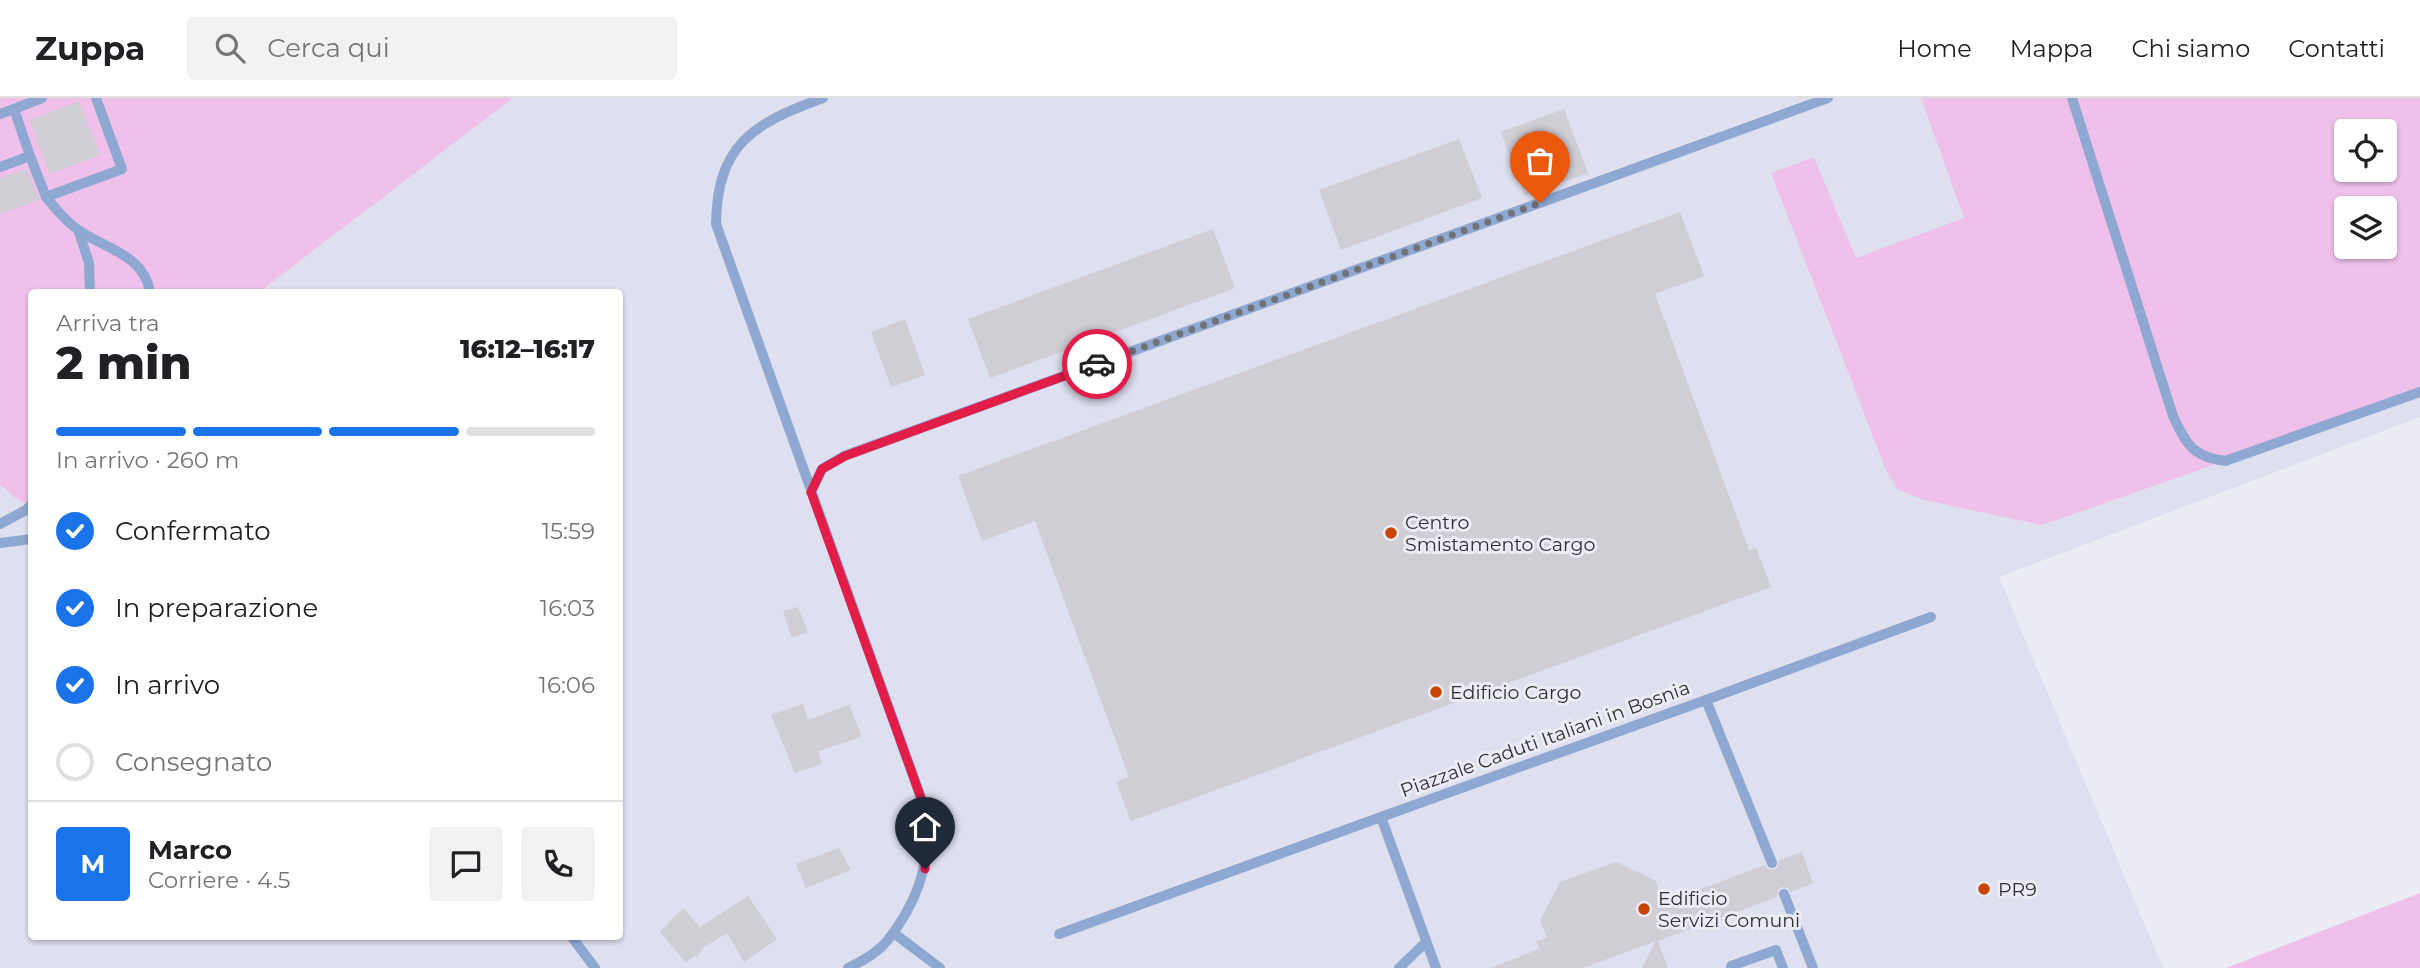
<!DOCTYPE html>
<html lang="it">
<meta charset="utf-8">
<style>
body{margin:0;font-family:Montserrat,sans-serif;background:#f2f2f2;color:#202124;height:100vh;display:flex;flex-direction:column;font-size:26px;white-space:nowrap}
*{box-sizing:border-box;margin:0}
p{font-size:23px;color:#757577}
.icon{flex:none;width:38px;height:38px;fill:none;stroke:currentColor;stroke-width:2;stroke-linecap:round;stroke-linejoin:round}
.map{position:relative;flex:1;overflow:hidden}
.side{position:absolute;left:28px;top:191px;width:595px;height:651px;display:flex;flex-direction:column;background:#fff;border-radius:7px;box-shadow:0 2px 5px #0004}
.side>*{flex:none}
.controls{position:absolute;left:2334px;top:21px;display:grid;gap:14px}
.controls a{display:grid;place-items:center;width:63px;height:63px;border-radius:7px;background:#fff;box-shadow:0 2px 5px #0004;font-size:35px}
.pin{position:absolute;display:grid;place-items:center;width:60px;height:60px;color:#fff;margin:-72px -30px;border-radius:50% 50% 50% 0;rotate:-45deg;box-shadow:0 0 7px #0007}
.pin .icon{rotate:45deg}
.courier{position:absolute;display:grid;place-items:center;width:70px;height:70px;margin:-35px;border:5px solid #e11d48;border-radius:50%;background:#fff;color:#222;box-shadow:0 2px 9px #0007}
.summary em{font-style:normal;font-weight:800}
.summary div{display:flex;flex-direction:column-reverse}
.summary{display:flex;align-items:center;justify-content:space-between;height:119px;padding:0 28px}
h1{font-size:46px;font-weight:800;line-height:52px}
.bar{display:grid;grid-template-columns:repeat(4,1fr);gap:10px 7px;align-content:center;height:84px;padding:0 28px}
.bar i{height:9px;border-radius:5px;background:#e0e0e0}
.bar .on{background:#1a73e8}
.bar p{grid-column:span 4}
.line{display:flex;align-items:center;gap:18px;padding:0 28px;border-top:2px solid #e0e0e0}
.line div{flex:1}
.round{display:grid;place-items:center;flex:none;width:74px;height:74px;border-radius:7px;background:#f2f2f2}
ol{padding:0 28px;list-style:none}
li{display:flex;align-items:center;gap:21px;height:77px}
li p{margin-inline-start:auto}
li .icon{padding:7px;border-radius:50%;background:#1a73e8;color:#fff;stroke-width:4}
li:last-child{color:#757577}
li i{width:38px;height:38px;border:4px solid #e0e0e0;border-radius:50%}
header{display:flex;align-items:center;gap:42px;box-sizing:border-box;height:98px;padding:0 35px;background:#fff;border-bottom:2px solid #e0e0e0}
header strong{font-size:33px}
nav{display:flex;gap:38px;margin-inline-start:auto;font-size:24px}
.search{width:490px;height:63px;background:#f2f2f2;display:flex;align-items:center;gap:18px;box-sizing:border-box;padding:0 24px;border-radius:7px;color:#757577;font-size:26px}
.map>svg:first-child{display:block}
</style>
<header>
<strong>Zuppa</strong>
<div class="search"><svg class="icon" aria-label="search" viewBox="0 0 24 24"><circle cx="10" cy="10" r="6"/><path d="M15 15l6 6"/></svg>Cerca qui</div>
<nav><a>Home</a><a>Mappa</a><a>Chi siamo</a><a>Contatti</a></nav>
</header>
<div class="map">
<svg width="2420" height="870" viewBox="0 0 2420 870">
<rect width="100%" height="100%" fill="#ebecf4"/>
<path fill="#dedfef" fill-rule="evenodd" d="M0,0H2420V319L1999,479L2163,870H0ZM2347,33H2385V72H2347ZM2347,110H2385V149H2347ZM32,194H620V838H32Z"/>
<g fill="#efc1ea" fill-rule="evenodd">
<path d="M0,0H513L259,194H32L31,409L14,399L0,386Z"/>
<path d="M1921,0H2420V289L2225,363L2042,427L1924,402L1898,392L1886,372L1771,75L1814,59L1856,160L1964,120ZM2347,33H2385V72H2347ZM2347,110H2385V149H2347Z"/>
<path d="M2420,795V870H2226Z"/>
</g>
<g fill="#d0cdd5">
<path d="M79,3L100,57L50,76L30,22Z"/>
<path d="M1564,11L1588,75L1525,98L1501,34Z"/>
<path d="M1459,41L1482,100L1341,152L1319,92Z"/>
<path d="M27,71L39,102L0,116V80Z"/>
<path d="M1680,114L1704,178L1655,196L1749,452L1756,450L1771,489L1131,723L1116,684L1129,679L1035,423L982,443L958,378Z"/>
<path d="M1213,131L1235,190L990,280L968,221Z"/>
<path d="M905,221L925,277L891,289L871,234Z"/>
<path d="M798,509L808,534L792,540L783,513Z"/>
<path d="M803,606L808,622L849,607L862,639L818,653L822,666L795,675L771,617Z"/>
<path d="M839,750L851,772L806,790L796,766Z"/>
<path d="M1802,754L1813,785L1791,794L1788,790L1782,789L1778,792L1777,799L1658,843L1668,870H1642L1656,843L1583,870H1491L1539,851L1536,843L1547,840L1540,822L1560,784L1616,764L1655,782L1661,797L1672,793L1675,801L1765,767L1768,771L1774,772L1778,769L1779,762Z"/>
<path d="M748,798L777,841L744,864L727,835L704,849L697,859L695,857L686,865L660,834L683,810L700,829Z"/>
</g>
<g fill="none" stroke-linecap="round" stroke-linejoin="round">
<g stroke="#8ea8d1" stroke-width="10">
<path d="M823,0C754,25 717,46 716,126L921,700C931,743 928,776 906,815C888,845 880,855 848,870"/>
<path d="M2072,0L2173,318C2186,346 2193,359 2225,363L2420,294"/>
<path d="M14,11L42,0"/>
<path d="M0,16L14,11L30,58L0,69"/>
<path d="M30,58L46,99L122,71L96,0"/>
<path d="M46,99C56,111 64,122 77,131C104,151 144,156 150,194"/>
<path d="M79,134L89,165L90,194"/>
<path d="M811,394L822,371L844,358L1828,0"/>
<path d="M0,426L26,412L32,406"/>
<path d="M0,445L32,441"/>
<path d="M1706,602L1931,519"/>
<path d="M1784,796L1813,870"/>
<path d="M895,836L940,870"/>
<path d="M1059,836L1381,719"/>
<path d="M571,838L595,870"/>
<path d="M1399,870L1426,844"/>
<path d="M1436,870L1381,719L1706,602L1772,765"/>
<path d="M1732,870L1731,868L1776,852L1783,870"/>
</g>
</g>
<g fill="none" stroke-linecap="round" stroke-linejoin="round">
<path stroke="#717277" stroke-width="7" stroke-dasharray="0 12.6" d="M1097,266L1540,105"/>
<path stroke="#e11d48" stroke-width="9" d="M925,771L926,724L921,700L811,394L822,371L845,358L1097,266"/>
</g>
<g fill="#c94400" stroke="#ebecf4" stroke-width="2.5">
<circle cx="1391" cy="435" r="7"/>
<circle cx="1436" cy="594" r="7"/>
<circle cx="1984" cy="791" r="7"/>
<circle cx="1644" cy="811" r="7"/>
</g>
<g text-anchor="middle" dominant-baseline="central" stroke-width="6" stroke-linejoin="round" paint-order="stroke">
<g font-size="19" fill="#303034" stroke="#ebecf4" text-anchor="start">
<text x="1405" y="424">Centro<tspan x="1405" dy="22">Smistamento Cargo</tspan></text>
<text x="1450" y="594">Edificio Cargo</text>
<text x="1998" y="791">PR9</text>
<text x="1658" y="800">Edificio<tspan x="1658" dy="22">Servizi Comuni</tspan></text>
</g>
<g font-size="19" fill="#303034" stroke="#ebecf4">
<text transform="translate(1545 641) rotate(-20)">Piazzale Caduti Italiani in Bosnia</text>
</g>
</g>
</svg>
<div class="controls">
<a><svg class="icon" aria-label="locate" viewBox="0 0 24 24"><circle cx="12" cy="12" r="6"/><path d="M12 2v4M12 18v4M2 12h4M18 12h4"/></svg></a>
<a><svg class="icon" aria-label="layers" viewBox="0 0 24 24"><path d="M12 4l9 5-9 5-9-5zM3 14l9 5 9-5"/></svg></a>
</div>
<div class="pin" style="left:1540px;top:105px;background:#ea580c"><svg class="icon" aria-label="bag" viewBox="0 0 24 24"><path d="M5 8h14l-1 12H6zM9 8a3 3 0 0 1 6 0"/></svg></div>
<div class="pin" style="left:925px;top:771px;background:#1f2937"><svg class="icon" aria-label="home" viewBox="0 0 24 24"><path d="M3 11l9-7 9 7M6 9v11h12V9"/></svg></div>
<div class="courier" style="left:1097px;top:266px"><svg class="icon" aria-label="car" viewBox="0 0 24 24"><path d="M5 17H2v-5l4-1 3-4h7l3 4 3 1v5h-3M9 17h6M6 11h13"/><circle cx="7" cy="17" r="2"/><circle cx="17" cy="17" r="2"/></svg></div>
<section class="side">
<div class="summary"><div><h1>2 min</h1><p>Arriva tra</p></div><em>16:12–16:17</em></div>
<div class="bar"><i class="on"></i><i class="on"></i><i class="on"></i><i></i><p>In arrivo · 260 m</p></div>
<ol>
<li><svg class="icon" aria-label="check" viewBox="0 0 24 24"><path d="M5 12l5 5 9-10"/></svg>Confermato<p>15:59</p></li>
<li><svg class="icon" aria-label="check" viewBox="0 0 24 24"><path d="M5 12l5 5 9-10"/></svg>In preparazione<p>16:03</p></li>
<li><svg class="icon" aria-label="check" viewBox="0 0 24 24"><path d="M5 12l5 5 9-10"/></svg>In arrivo<p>16:06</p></li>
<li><i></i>Consegnato</li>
</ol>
<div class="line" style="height:126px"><b class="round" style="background:#1a73e8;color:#fff">M</b><div><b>Marco</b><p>Corriere · 4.5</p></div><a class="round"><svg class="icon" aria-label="chat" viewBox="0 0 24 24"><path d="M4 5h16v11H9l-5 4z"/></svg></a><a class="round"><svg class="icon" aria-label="phone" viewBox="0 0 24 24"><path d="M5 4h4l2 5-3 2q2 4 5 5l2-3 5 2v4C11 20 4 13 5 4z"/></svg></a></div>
</section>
</div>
